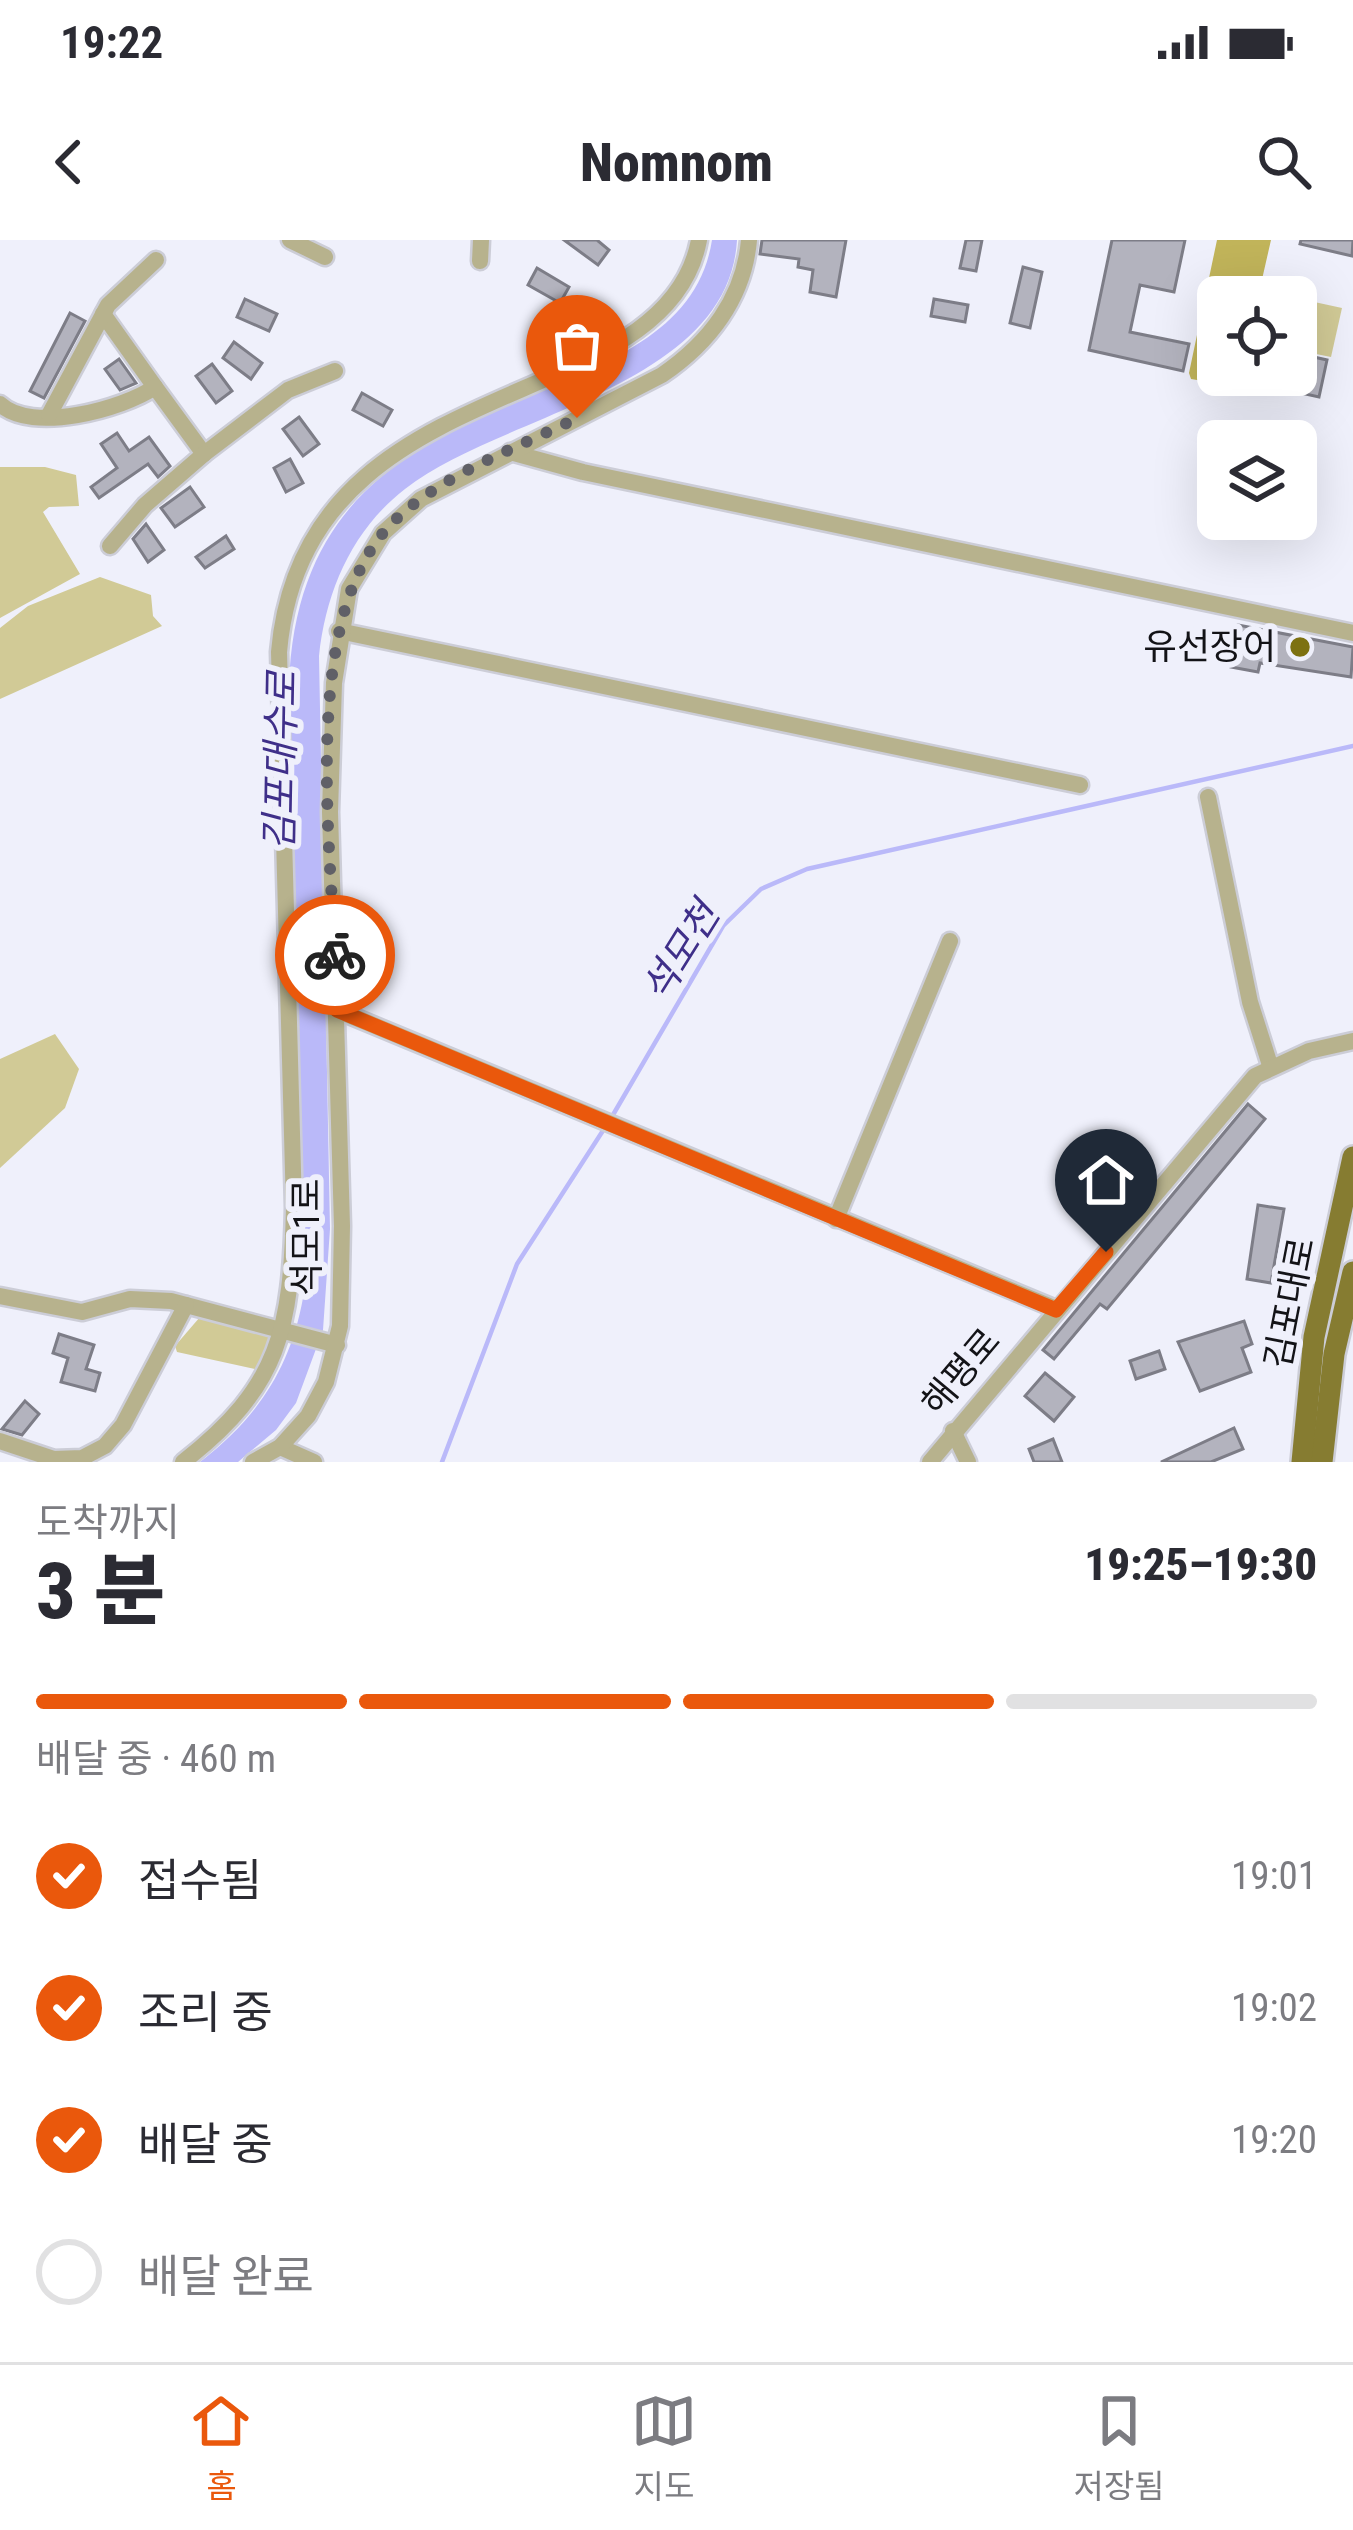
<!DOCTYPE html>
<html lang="ko">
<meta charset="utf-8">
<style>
body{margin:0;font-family:"Roboto Condensed","Noto Sans KR",sans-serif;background:#f2f2f3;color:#2b2b33;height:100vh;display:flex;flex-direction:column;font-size:45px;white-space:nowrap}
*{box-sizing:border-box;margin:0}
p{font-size:39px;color:#7c7c81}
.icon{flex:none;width:66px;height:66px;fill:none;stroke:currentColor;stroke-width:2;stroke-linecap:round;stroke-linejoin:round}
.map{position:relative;height:1222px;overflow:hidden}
.details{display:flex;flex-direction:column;background:#fff;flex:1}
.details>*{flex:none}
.buttons{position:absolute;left:1197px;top:36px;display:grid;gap:24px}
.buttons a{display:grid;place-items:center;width:120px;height:120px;border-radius:18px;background:#fff;box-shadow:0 12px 48px #0002;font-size:60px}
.pin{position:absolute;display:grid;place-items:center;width:102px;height:102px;color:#fff;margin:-123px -51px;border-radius:50% 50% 50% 0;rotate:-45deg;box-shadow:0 0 12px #0007}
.pin .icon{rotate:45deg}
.courier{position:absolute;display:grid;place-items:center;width:120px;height:120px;margin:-60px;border:9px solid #ea580c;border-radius:50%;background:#fff;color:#222;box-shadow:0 3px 15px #0007}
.overview em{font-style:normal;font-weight:800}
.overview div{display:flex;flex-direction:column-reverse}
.overview{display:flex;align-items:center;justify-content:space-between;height:204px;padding:0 36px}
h1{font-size:78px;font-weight:800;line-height:90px}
.bar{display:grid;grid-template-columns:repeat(4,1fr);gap:18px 12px;align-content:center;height:144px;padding:0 36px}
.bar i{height:15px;border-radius:9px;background:#e1e1e2}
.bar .current{background:#ea580c}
.bar p{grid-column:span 4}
ol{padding:0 36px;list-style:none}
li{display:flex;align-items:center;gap:36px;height:132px}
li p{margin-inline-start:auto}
li .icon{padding:12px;border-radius:50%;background:#ea580c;color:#fff;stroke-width:4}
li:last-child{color:#7c7c81}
li i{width:66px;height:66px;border:6px solid #e1e1e2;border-radius:50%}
.status{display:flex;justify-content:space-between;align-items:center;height:84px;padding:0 60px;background:#fff;direction:ltr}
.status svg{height:33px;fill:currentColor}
header{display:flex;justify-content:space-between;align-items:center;height:156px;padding:0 36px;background:#fff;font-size:54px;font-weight:800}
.tab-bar{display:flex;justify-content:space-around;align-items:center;height:168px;border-top:3px solid #e1e1e2;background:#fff;font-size:33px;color:#7c7c81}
.tab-bar a{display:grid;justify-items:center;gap:6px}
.tab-bar .current{color:#ea580c}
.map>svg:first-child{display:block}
</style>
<div class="status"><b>19:22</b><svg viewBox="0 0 49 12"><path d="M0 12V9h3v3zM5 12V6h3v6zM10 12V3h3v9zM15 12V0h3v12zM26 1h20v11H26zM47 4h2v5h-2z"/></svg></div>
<header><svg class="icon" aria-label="back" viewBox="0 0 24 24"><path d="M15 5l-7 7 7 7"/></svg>Nomnom<svg class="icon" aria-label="search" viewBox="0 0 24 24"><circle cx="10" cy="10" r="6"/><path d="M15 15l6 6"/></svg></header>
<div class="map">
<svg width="1353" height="1222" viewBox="0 0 1353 1222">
<rect width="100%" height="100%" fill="#eff0fb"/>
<g fill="#d1ca96">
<path d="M1296,58L1342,68L1331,117L1296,110Z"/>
<path d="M0,227H45L76,235L79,266L49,267L43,272L80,334L0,378Z"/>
<path d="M100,337L151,355L153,376L162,386L0,459V388L28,366Z"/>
<path d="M55,794L79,829L65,868L0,928V819Z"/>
<path d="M200,1077L269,1097L259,1130L177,1112L175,1106Z"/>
</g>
<path fill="#c1b45a" d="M1217,0H1271L1258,57H1218V135H1240L1233,146L1191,139L1189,133Z"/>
<path fill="#bab9f9" d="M712,0H737C729,147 500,174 405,249C352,290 326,351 319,416L330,989L323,1090L296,1163L276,1190L238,1222H200C257,1178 290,1129 303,1058L289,446C299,109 681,199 712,0Z"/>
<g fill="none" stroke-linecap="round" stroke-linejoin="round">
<g stroke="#bab9f9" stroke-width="4.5">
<path d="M610,880L723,686L761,649L807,629L1353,506"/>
<path d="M442,1222L517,1024L604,889"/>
</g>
</g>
<g fill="#b3b3be" stroke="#7d7d87" stroke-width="3">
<path d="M564,0H597L609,10L598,25Z"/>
<path d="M762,0H846L836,57L810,52L813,30L798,27L799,19L760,14Z"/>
<path d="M966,0H982L976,31L960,28Z"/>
<path d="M1112,0H1185L1174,52L1140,45L1130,92L1189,104L1183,131L1089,110Z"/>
<path d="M1301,0H1353L1352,16L1300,4Z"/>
<path d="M1023,27L1042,32L1030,88L1010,83Z"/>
<path d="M537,28L569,47L560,63L528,45Z"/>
<path d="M245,59L277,74L269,91L237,77Z"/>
<path d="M934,59L968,65L965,82L931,76Z"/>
<path d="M70,73L85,81L44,158L30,151Z"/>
<path d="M234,102L262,123L251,139L223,118Z"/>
<path d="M1296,113L1327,120L1319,157L1241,140V135H1296Z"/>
<path d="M119,119L136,143L120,150L105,129Z"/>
<path d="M212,124L232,151L216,163L196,136Z"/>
<path d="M362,153L392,170L383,186L353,170Z"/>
<path d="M299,177L319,204L303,216L283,189Z"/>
<path d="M117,193L129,211L149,197L170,226L158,237L148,224L99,258L91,247L117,228L101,204Z"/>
<path d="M290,219L303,243L286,252L274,228Z"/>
<path d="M190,247L204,267L175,287L161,268Z"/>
<path d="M146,284L164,310L148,322L133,299Z"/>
<path d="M226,296L234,309L205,328L196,317Z"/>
<path d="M1238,385L1353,407L1351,437L1260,423L1258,432L1231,427Z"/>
<path d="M1248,864L1265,879L1107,1069L1100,1064L1054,1119L1043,1110Z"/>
<path d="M1258,965L1284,969L1271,1043L1247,1039Z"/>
<path d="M1244,1081L1252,1104L1242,1108L1251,1132L1200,1151L1178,1102Z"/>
<path d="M59,1094L94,1105L86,1129L100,1133L95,1151L61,1142L68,1118L53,1113Z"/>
<path d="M1159,1111L1165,1129L1136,1139L1130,1121Z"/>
<path d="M1045,1133L1074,1157L1054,1181L1025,1156Z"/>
<path d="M25,1161L39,1174L22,1195L2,1189Z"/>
<path d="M1234,1188L1243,1209L1211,1222H1161Z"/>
<path d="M1053,1199L1062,1222H1034L1029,1209Z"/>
</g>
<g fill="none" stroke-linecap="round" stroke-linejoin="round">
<g stroke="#cccdd7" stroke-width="21">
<g id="minor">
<path d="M290,0L325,17"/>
<path d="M480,21L481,0"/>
<path d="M103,74L155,147"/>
<path d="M0,164C31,194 123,169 155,147L204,214L288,150L335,131"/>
<path d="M49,175L108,65L156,20"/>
<path d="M510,212L583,232L1353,393"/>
<path d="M110,306L145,265L204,214"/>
<path d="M339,391L1080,545"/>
<path d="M1208,557L1250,762L1270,825"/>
<path d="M337,770L1056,1069"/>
<path d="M836,979L950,701"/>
<path d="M0,1056L82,1072L130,1059L171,1061L337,1105"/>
<path d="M953,1191L968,1222"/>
<path d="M0,1201L54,1219L82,1218L105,1206L123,1185L186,1065"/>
<path d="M280,1207L314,1222"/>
<path d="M183,1222C281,1146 291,1088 294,968L279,412C304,122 665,181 699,0"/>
<path d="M253,1222L280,1207L308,1176L326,1142L340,1086L342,986L330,572L334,443L349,349L383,293L421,259L662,135C709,103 744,58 749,0"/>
<path d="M930,1222L1255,836L1309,811L1353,801"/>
</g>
</g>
<g stroke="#cccdd7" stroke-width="26">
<g id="major">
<path d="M1302,1222L1314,1097L1353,917"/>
<path d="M1322,1222L1334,1114L1353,1032"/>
</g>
</g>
<use href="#minor" stroke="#b7b28d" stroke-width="16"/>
<use href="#major" stroke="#867c31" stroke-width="21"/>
</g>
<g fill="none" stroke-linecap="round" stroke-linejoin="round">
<path stroke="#606067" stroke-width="12" stroke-dasharray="0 21.6" d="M335,715C330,595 301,371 394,281C443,234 517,208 577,178"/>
<path stroke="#ea580c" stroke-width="15" d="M335,715L337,770L1056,1070L1106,1012"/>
</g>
<circle fill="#7d7111" stroke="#eff0fb" stroke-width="4.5" cx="1300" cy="407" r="12"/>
<g text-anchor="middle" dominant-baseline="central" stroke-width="12" stroke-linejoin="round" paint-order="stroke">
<g font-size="36" fill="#131317" stroke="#eff0fb" text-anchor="end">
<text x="1276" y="407">유선장어</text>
</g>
<g font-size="36" fill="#131317" stroke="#eff0fb">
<text transform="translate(307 997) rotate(-90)">석모1로</text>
<text transform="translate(1290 1063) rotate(-79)">김포대로</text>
<text transform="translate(961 1132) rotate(-50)">해평로</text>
</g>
<g font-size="39" font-style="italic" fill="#3f2f89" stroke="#eff0fb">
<text transform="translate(281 521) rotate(-89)">김포대수로</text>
<text transform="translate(681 712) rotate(-58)">석모천</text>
</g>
</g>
</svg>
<div class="buttons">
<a><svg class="icon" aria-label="locate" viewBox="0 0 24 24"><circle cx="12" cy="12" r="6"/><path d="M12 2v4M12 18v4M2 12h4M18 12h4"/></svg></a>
<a><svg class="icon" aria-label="layers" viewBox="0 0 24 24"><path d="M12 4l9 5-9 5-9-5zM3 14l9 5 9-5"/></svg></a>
</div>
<div class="pin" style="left:577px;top:178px;background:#ea580c"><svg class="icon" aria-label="bag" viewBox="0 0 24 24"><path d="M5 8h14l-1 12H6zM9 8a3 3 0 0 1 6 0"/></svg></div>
<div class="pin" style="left:1106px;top:1012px;background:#1f2937"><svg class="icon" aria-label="home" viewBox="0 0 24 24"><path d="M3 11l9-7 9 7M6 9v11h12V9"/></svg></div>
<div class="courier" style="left:335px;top:715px"><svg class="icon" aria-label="bike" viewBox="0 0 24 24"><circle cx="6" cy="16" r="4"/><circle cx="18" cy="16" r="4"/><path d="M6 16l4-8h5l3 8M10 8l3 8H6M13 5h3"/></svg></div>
</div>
<section class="details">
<div class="overview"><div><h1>3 분</h1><p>도착까지</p></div><em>19:25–19:30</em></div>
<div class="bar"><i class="current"></i><i class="current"></i><i class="current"></i><i></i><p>배달 중 · 460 m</p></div>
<ol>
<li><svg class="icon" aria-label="check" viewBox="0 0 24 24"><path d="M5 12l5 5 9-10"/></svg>접수됨<p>19:01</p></li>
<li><svg class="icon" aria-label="check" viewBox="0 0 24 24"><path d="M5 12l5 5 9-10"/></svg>조리 중<p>19:02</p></li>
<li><svg class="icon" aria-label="check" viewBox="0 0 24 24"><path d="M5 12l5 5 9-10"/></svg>배달 중<p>19:20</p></li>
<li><i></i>배달 완료</li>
</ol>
</section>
<nav class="tab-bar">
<a class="current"><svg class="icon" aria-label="home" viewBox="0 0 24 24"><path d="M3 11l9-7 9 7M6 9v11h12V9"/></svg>홈</a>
<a><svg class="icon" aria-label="map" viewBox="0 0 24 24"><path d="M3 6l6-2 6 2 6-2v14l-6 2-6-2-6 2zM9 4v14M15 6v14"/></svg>지도</a>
<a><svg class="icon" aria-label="saved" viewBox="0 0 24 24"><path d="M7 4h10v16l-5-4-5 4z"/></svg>저장됨</a>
</nav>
